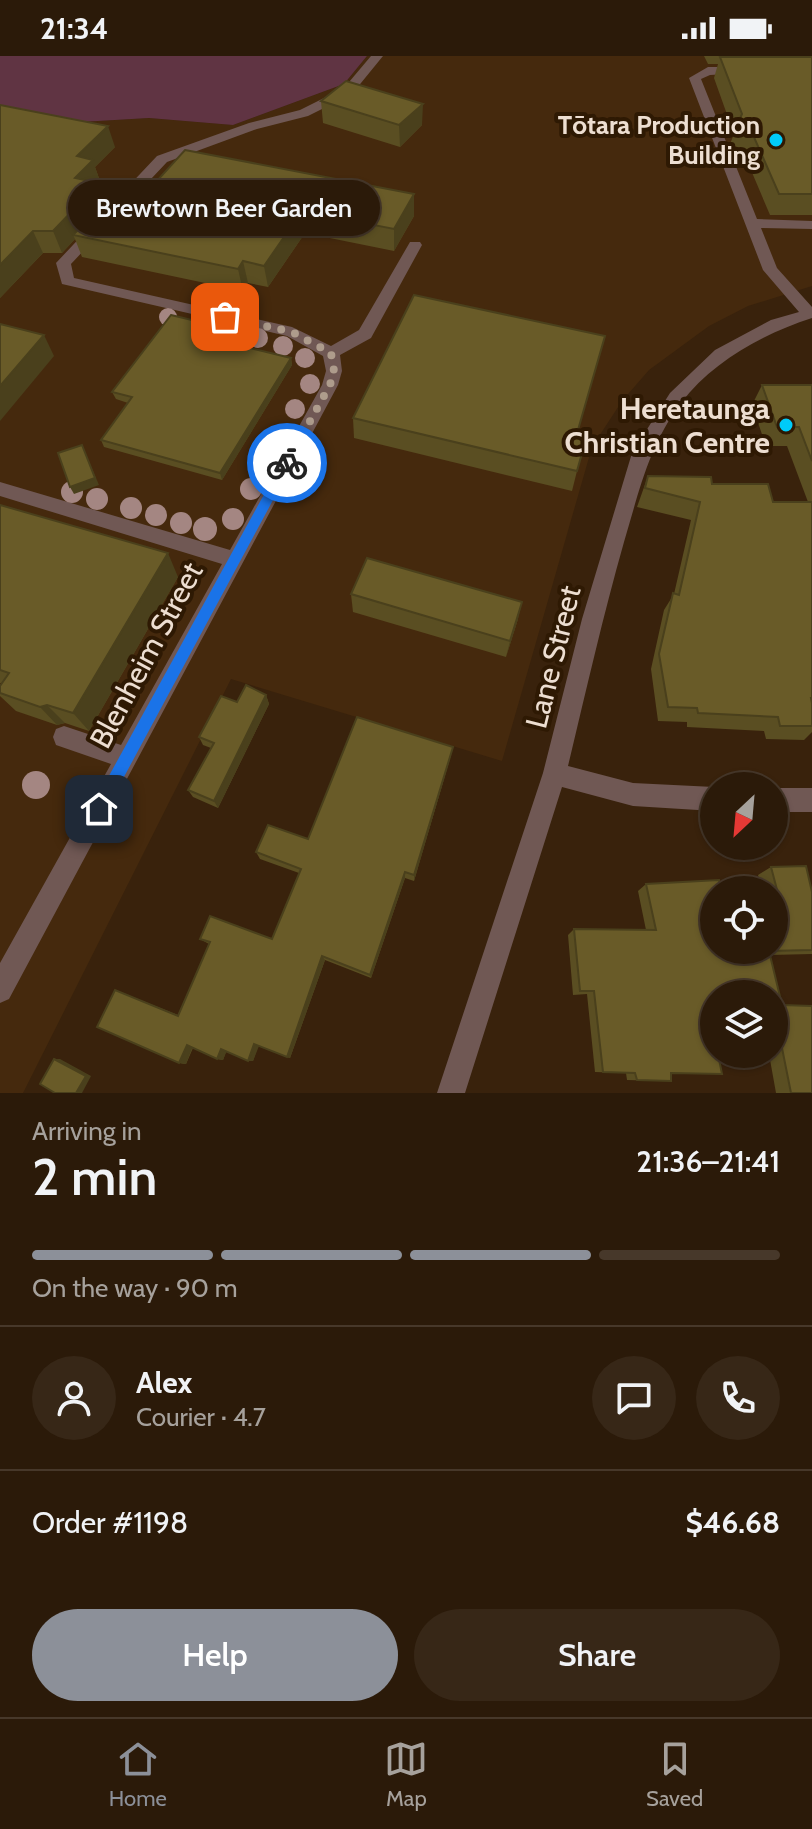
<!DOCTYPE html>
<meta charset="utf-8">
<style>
body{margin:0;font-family:Cabin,sans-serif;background:#372717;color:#f1f3f6;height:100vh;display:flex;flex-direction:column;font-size:30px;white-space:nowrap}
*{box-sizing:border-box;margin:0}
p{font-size:26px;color:#a6a19c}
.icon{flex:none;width:44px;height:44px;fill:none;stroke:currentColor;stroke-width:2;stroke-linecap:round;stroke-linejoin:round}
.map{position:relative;height:1037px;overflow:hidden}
.drawer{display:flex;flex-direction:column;background:#2b1a09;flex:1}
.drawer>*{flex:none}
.needle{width:52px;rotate:206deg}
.tools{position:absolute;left:700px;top:716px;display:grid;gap:16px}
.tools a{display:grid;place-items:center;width:88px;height:88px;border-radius:50%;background:#2b1a09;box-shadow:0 2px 6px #0004,0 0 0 2px #47382a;font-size:40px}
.pin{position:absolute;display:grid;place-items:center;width:68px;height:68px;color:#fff;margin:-34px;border-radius:16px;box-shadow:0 4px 12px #0006}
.courier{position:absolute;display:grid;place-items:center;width:80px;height:80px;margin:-40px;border:6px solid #1a73e8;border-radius:50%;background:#fff;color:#222;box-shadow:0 2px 10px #0007}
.bubble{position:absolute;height:56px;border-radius:28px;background:#2b1a09;box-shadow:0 2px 6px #0004,0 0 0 2px #47382a;font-size:26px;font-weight:600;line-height:56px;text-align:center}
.summary em{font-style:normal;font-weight:600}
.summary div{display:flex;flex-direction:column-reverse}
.summary{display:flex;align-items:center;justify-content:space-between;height:136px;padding:0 32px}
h1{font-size:52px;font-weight:600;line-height:60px}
.bar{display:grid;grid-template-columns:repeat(4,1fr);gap:12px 8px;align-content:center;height:96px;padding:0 32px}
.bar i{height:10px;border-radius:6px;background:#47382a}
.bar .current{background:#8c9099}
.bar p{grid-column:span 4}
.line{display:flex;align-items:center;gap:20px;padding:0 32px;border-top:2px solid #47382a}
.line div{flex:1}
.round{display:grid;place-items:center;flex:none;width:84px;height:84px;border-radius:42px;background:#372717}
.primary-button{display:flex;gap:16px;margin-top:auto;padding:16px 32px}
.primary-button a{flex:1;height:92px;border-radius:48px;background:#8c9099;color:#fff;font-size:32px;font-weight:600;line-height:92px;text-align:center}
.primary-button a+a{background:#372717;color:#f1f3f6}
.status{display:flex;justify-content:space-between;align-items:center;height:56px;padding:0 40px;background:#2b1a09;direction:ltr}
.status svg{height:22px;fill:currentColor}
.dock{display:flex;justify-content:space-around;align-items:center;height:112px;border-top:2px solid #47382a;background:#2b1a09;font-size:22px;color:#a6a19c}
.dock a{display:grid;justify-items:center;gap:4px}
.dock .current{color:#8c9099}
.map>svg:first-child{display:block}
</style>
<div class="status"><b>21:34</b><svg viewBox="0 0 49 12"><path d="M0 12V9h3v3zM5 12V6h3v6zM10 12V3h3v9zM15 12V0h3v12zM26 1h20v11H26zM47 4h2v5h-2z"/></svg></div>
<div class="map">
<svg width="812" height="1037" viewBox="0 0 812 1037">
<rect width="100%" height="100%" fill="#39220c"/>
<path fill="#45290d" d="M367,0H812V230L748,250L709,270L649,314L622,345L592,391L502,705L231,623L23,1037H0V56L64,67L149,62L233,69L344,28Z"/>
<path fill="#603443" d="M0,0H367L344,28L233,69L149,62L64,67L0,56Z"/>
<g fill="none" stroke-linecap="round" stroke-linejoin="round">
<g fill="#705854" fill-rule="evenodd">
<path d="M371,0H383L352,38L308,60L257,73L167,106L71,208L74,222L292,271L331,290L359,274L410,186H420L422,189L371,282L340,299L342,315L338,329L9,943L0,947V907L111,708L56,689L53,681L56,673L64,670L121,689L222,508L0,440V426L230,494L322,329L326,315L323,300L287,280L62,228L56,207L157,100L249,67L300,54L344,32Z"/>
<path d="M740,11L746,15L744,17L710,19L701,23L757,163L812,165V173L761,172L777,212L812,251V262C763,278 713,305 681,347C649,389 639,436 624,486C603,560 586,635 568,710L633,727L714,731V755L633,750L562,731L465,1037H437L543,717L582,563L632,397L670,337L715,294L771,264L799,256L763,214L689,22L708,11Z"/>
<rect x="774" y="732" width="38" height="24"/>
</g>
</g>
<g fill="#a48682">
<circle cx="168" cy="261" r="9"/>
<circle cx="234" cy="276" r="10"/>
<circle cx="258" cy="282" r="10"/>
<circle cx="283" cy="290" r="10"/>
<circle cx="305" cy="302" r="10"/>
<circle cx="310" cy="328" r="10"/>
<circle cx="295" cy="353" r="10"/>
<circle cx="282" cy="379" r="11"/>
<circle cx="266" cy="405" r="11"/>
<circle cx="251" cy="433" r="11"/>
<circle cx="72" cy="436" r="11"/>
<circle cx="97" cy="443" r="11"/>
<circle cx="131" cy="452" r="11"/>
<circle cx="156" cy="459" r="11"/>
<circle cx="233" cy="463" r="11"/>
<circle cx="181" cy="467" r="11"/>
<circle cx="205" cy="473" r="12"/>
<circle cx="36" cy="729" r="14"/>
</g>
<g fill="#5a4e22">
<path d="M704,0H812V159H770L742,93L730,88L734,78L714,22L718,8H708Z"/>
<path d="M321,45L422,69L400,91L323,67Z"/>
<path d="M0,49L115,91L95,111L100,125L99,127L106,146L146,137L414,160L394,195L305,177L268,231L248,227L243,235L82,201L75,183L62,197H43L0,242Z"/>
<path d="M215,277L211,282L291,302L292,309L222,424L104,391L101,384L128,347L116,343L112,336Z"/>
<path d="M762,329H812V676L804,684L766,683L764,675L687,671V666L658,665L651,613L664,554L674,538L691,464L637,451L648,420L712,428L773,446H808L787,390H766L752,349Z"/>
<path d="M353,362L577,381V415L572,435L354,382Z"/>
<path d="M0,449L178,521L89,675L65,667L57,669L16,655L0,640V630L2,627H0Z"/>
<path d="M351,538L518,563L506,601L353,556Z"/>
<path d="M266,639L269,648L218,752L193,741L188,734L211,692L203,689L199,681L237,646Z"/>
<path d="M451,699L414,825L405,822L371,922L325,904L290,1002L258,990L253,1005L226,996L223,1004L217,1003L193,992L186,1008L179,1007L115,934L178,959L209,888L200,883H272L299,817L260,803L256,796L308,783Z"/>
<path d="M771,811L812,836V898L770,899L782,949L812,1037H776L769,998H774V938H714V998L722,1018H671L661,1025L627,1024L626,1017L595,1016L587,938L573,939L568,879L574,873L646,874L638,835L646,828L714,894H774V834H762L758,819Z"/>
</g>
<g fill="#4a401c">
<path d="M423,48L422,69L400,91L399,69Z"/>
<path d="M108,70L115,91L95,111L100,125L83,143L75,122L77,100Z"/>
<path d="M99,127L107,149L73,179L75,183L62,197L53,175Z"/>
<path d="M414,138V160L394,195V173Z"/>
<path d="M302,155L305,177L268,231L264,210Z"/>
<path d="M33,175L43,197L0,242V209Z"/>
<path d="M243,205L248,227L243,235L238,213Z"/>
<path d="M213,269L215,277L206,288L204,281Z"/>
<path d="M44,279L54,300L0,365V330Z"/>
<path d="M291,302L292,309L222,424L220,417Z"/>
<path d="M82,389L99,429L74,438L70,431Z"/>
<path d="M168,497L178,521L89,675L73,657Z"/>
<path d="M522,546L518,563L506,601L510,585Z"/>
<path d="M266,639L269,648L218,752L214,745Z"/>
<path d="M47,649L65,667L57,669L40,651Z"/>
<path d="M453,691L451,699L414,825V819Z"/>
<path d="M405,816V822L371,922L370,919Z"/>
<path d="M322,900L325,904L290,1002L287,1001Z"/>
<path d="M254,988L259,990L253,1005H248Z"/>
<path d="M187,989L193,990L186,1008L179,1007Z"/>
<path d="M221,993L227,994L223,1004L217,1003Z"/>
<path d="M54,1003H60L91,1020L82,1037H76Z"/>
</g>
<g fill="#695b28" stroke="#4a401c" stroke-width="2">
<path d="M720,1H812V138H779L750,72L738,67L742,58Z"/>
<path d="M346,25L423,48L399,69L321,45Z"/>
<path d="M0,49L108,70L77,100L93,104L75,122L99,127L53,175H33L0,209Z"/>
<path d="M185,94L414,138L394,173L302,155L264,210L243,205L238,213L73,179L120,131L146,137Z"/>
<path d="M414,239L605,280L576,381L586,383L577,415L353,362Z"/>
<path d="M171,259L213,269L204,281L291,302L220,417L101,384L132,341L112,336Z"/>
<path d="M0,268L44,279L0,330Z"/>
<path d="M762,329H812V405L799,371H777Z"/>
<path d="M82,389L95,422L70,431L58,397Z"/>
<path d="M648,420L711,421L712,428H768L773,446H812V642H811L812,647V670H780L778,661L698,657L697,652L668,651L659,598L673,537L679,539L700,446L645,432Z"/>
<path d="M0,449L168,497L73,657L47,649L40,651L0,637V630L9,617L0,614Z"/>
<path d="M367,502L522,546L510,585L351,538Z"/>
<path d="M246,629L266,639L214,745L188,734L214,687L199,681L221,640L237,646Z"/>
<path d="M357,661L453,691L414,819L405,816L370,919L322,900L287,1001L254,988L248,1005L221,993L217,1003L187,989L179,1007L97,971L115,934L178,960L210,886L200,883L210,860L272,883L301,813L256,796L268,769L308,783Z"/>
<path d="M806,810L812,836V894L769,895L782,949L812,950V1037H791L779,977H774V938H714V998H718L722,1018L671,1017V1025L637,1024L635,1017L603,1016L594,935H580L574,873L656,874L646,828L719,824L721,834H714V894H774V845H780L771,811Z"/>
<path d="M54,1003L86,1020L76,1037H55L40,1028Z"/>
</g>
<path fill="#1a73e8" d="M287,403L293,407L104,758H94V747L283,404Z"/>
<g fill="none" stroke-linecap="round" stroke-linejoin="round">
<path stroke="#ae9c8c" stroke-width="8" stroke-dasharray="0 14.4" d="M225,261L292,276L331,297L334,315L330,329L287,407"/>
</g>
<g fill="#00cbf9" stroke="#2e1903" stroke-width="3">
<circle cx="776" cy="84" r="8"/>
<circle cx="786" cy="369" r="8"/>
</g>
<g text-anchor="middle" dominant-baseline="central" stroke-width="8" stroke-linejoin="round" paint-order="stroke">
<g font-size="26" font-weight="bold" fill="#edded1" stroke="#2e1903" text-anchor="end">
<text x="760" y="69">Tōtara Production<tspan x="760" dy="30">Building</tspan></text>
</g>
<g font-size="30" font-weight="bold" fill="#edded1" stroke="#2e1903" text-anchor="end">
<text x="770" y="352">Heretaunga<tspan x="770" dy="34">Christian Centre</tspan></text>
</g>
<g font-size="30" fill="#edded1" stroke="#2e1903">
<text transform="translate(146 599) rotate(-62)">Blenheim Street</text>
<text transform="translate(553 601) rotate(-76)">Lane Street</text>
</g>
</g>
</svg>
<div class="tools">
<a><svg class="needle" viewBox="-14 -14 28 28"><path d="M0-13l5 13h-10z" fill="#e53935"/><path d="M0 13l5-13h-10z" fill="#a6a19c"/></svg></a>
<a><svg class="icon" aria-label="locate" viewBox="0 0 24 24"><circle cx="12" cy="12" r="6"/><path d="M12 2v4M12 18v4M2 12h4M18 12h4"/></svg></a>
<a><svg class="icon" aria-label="layers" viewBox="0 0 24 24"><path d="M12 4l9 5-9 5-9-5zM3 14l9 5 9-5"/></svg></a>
</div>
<div class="pin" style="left:225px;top:261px;background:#ea580c"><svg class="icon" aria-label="bag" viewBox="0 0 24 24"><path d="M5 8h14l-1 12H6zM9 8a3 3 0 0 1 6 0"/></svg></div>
<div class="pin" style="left:99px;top:753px;background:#1f2937"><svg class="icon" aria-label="home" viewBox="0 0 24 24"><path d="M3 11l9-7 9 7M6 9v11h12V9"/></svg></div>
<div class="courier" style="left:287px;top:407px"><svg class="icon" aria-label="bike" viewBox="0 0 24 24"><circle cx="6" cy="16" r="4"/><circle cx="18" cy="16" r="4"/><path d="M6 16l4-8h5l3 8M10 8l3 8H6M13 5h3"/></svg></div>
<div class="bubble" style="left:68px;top:124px;width:312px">Brewtown Beer Garden</div>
</div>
<section class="drawer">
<div class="summary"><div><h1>2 min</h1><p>Arriving in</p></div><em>21:36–21:41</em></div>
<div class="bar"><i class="current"></i><i class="current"></i><i class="current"></i><i></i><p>On the way · 90 m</p></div>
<div class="line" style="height:144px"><a class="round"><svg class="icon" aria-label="person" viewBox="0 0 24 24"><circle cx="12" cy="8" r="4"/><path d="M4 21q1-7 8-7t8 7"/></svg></a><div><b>Alex</b><p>Courier · 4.7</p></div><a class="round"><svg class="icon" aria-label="chat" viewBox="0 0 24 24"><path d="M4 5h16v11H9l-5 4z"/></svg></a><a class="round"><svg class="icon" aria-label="phone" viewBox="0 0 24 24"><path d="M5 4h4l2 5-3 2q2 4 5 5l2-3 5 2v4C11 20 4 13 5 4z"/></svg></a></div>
<div class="line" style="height:104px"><div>Order #1198</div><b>$46.68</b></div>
<div class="primary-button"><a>Help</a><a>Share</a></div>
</section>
<nav class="dock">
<a class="current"><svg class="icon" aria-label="home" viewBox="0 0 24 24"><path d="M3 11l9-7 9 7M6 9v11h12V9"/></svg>Home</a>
<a><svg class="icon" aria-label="map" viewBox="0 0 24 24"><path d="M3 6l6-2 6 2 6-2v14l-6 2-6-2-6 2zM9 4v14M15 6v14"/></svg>Map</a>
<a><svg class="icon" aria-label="saved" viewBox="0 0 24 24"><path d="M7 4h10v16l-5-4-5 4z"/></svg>Saved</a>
</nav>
